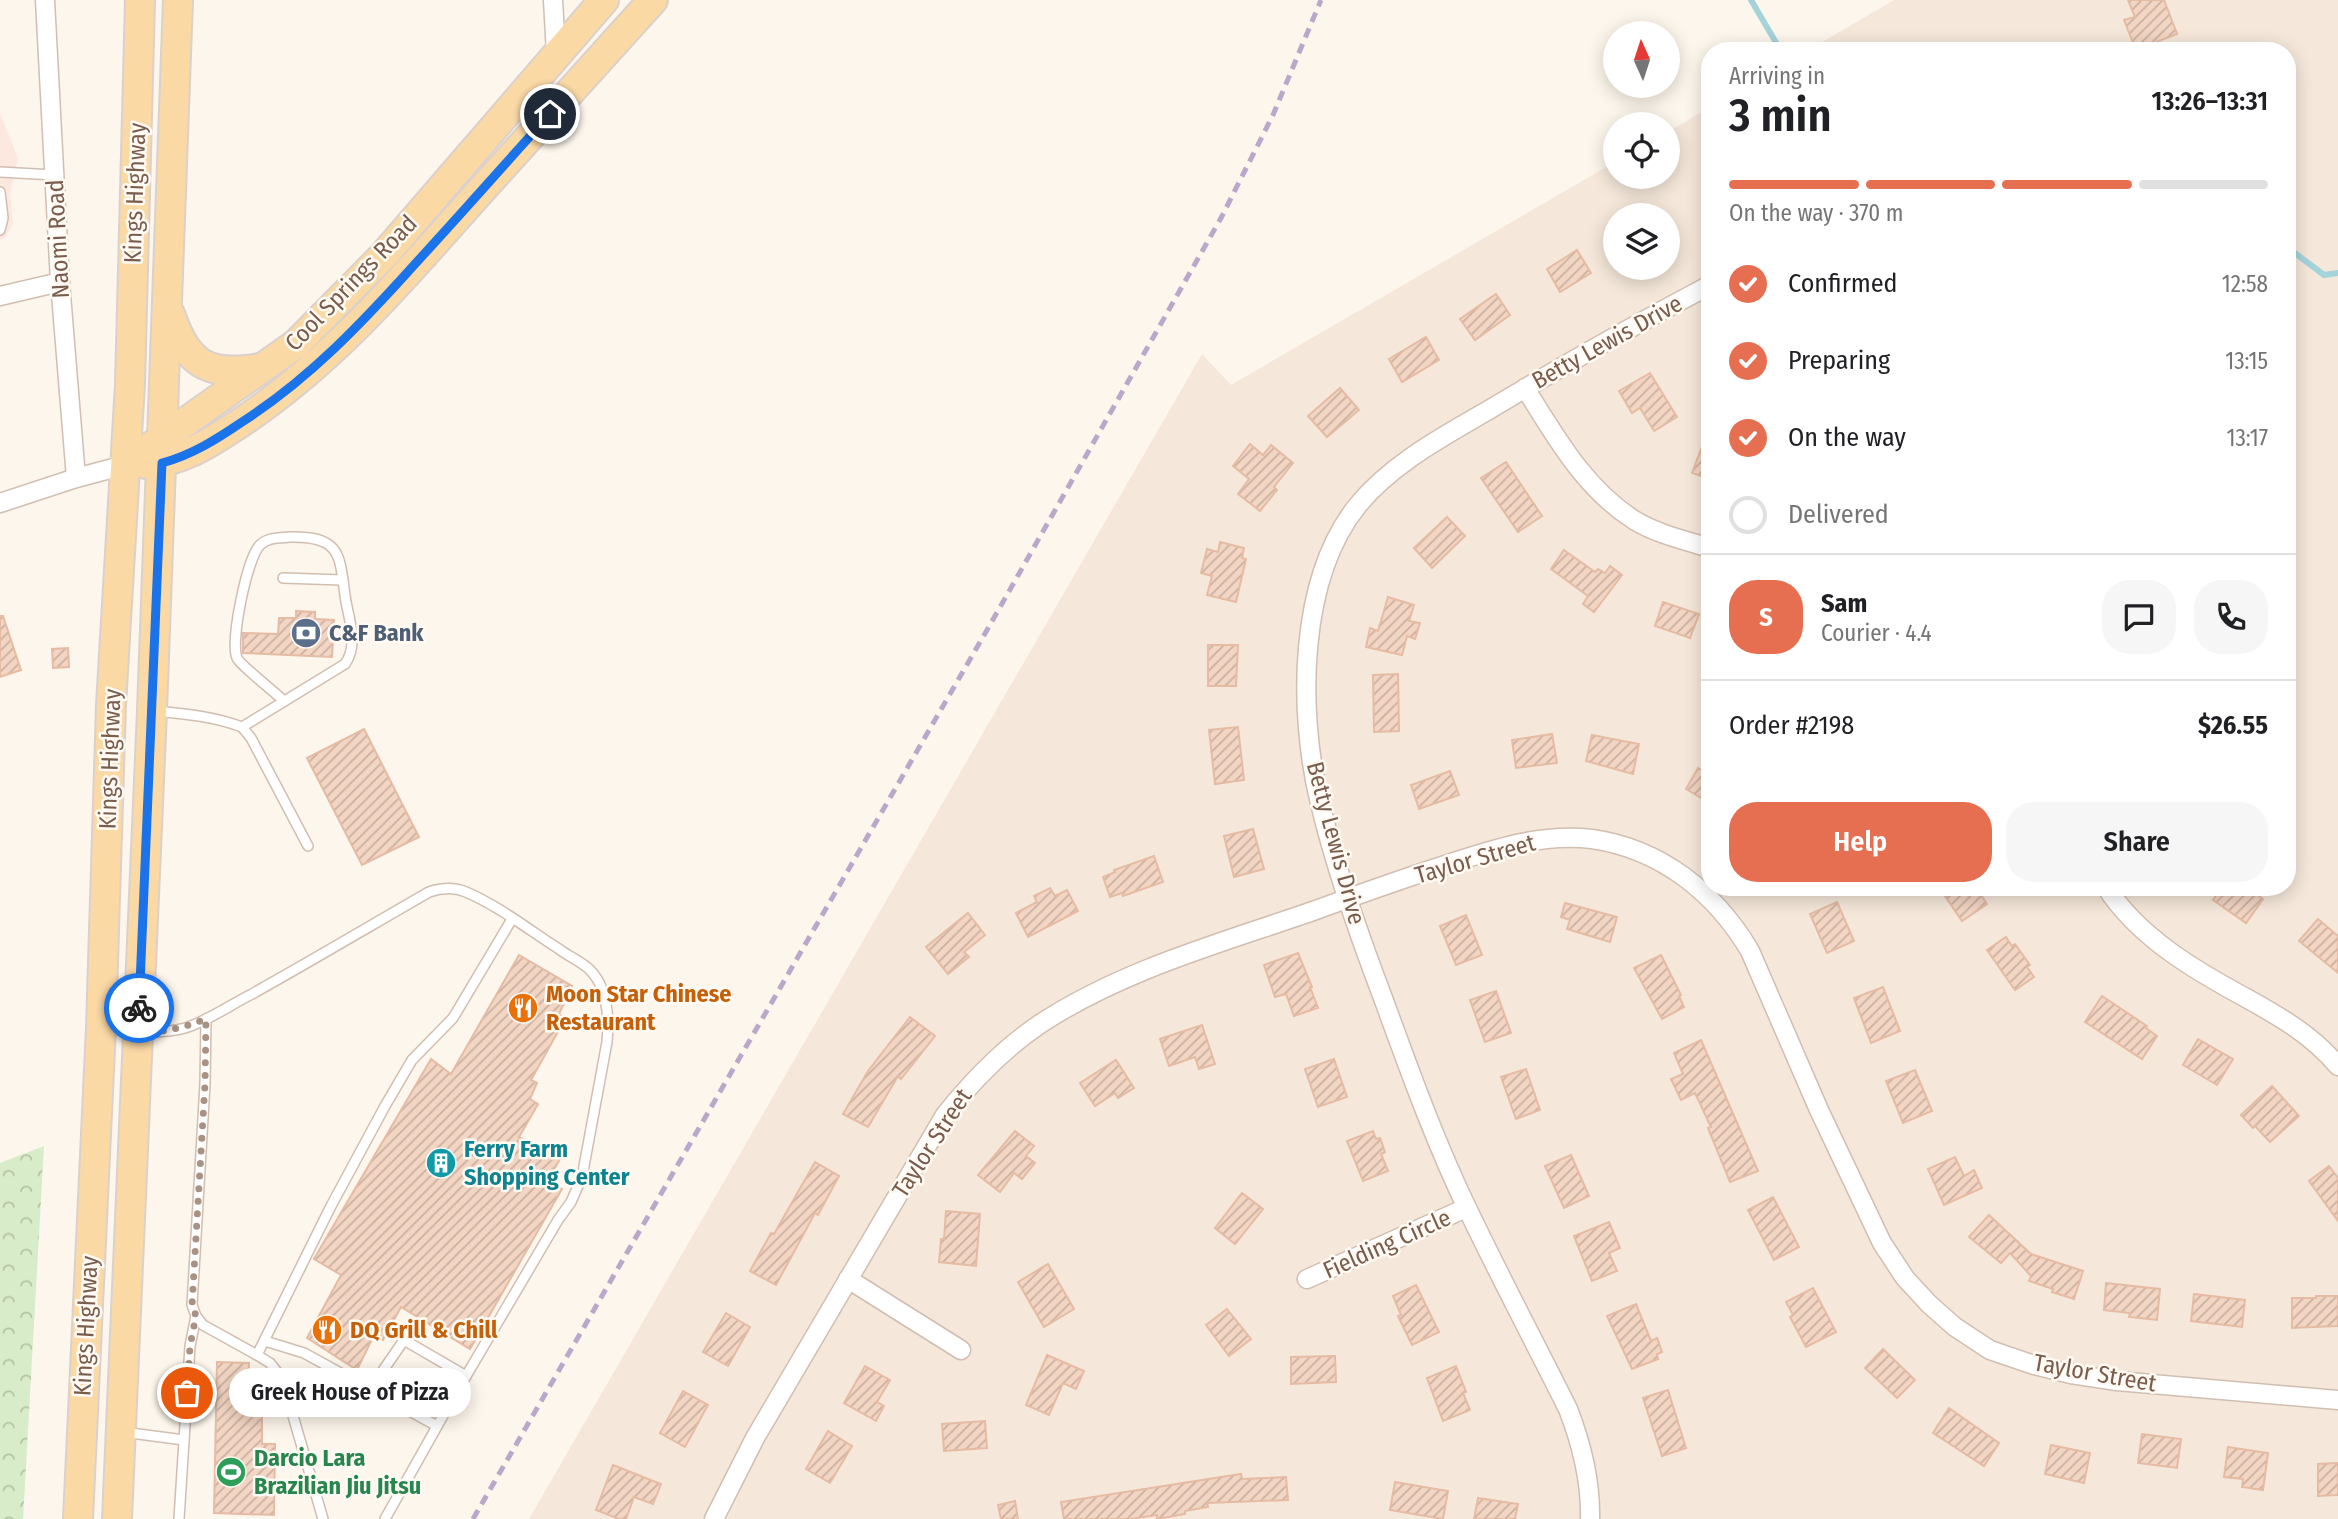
<!DOCTYPE html>
<meta charset="utf-8">
<style>
body{margin:0;font-family:"Fira Sans Condensed",sans-serif;background:#f6f6f6;color:#202124;height:100vh;display:flex;flex-direction:column;font-size:26px;white-space:nowrap}
*{box-sizing:border-box;margin:0}
p{font-size:23px;color:#757577}
.icon{flex:none;width:38px;height:38px;fill:none;stroke:currentColor;stroke-width:2;stroke-linecap:round;stroke-linejoin:round}
.map{position:relative;flex:1;overflow:hidden}
.side{position:absolute;left:1701px;top:42px;width:595px;height:854px;display:flex;flex-direction:column;background:#fff;border-radius:28px;box-shadow:0 4px 18px #0003}
.side>*{flex:none}
.needle{width:46px;rotate:357deg}
.buttons{position:absolute;left:1603px;top:21px;display:grid;gap:14px}
.buttons a{display:grid;place-items:center;width:77px;height:77px;border-radius:50%;background:#fff;box-shadow:0 4px 18px #0003;font-size:35px}
.pin{position:absolute;display:grid;place-items:center;width:60px;height:60px;color:#fff;margin:-30px;border:4px solid #fff;border-radius:50%;box-shadow:0 2px 7px #0007}
.courier{position:absolute;display:grid;place-items:center;width:70px;height:70px;margin:-35px;border:5px solid #1a73e8;border-radius:50%;background:#fff;color:#222;box-shadow:0 2px 9px #0007}
.bubble{position:absolute;height:49px;border-radius:24px;background:#fff;box-shadow:0 4px 18px #0003;font-size:23px;font-weight:600;line-height:49px;text-align:center}
.overview em{font-style:normal;font-weight:600}
.overview div{display:flex;flex-direction:column-reverse}
.overview{display:flex;align-items:center;justify-content:space-between;height:119px;padding:0 28px}
h1{font-size:46px;font-weight:600;line-height:52px}
.bar{display:grid;grid-template-columns:repeat(4,1fr);gap:10px 7px;align-content:center;height:84px;padding:0 28px}
.bar i{height:9px;border-radius:5px;background:#e0e0e0}
.bar .on{background:#e76f51}
.bar p{grid-column:span 4}
.line{display:flex;align-items:center;gap:18px;padding:0 28px;border-top:2px solid #e0e0e0}
.line div{flex:1}
.round{display:grid;place-items:center;flex:none;width:74px;height:74px;border-radius:28px;background:#f6f6f6}
ol{padding:0 28px;list-style:none}
li{display:flex;align-items:center;gap:21px;height:77px}
li p{margin-inline-start:auto}
li .icon{padding:7px;border-radius:50%;background:#e76f51;color:#fff;stroke-width:4}
li:last-child{color:#757577}
li i{width:38px;height:38px;border:4px solid #e0e0e0;border-radius:50%}
.button{display:flex;gap:14px;margin-top:auto;padding:14px 28px}
.button a{flex:1;height:80px;border-radius:28px;background:#e76f51;color:#fff;font-size:28px;font-weight:600;line-height:80px;text-align:center}
.button a+a{background:#f6f6f6;color:#202124}
.map>svg:first-child{display:block}
</style>
<div class="map">
<svg width="2338" height="1519" viewBox="0 0 2338 1519">
<defs>
<pattern id="forest-crowns" width="20" height="18" patternUnits="userSpaceOnUse" patternTransform="scale(1.75)"><rect width="20" height="18" fill="#d8ecc9"/><path d="M2 6a3 3 0 1 1 6 0M12 15a3 3 0 1 1 6 0" fill="none" stroke="#b4c2a5"/></pattern>
<pattern id="building-hatch" width="6" height="6" patternUnits="userSpaceOnUse" patternTransform="scale(1.75)"><rect width="6" height="6" fill="#f3d5c3"/><path d="M-1 1l2-2M0 6l6-6M5 7l2-2" fill="none" stroke="#cab0a1"/></pattern>
</defs>
<rect width="100%" height="100%" fill="#fdf6ec"/>
<path fill="#f5e8da" fill-rule="evenodd" d="M1894,0H2338V1519H529L1202,354L1231,385L1615,162V177H1668V132L1710,107V887H2287V51H1807ZM1615,215H1668V268H1615Z"/>
<path fill="#fde8e0" d="M0,113L18,158L10,194L13,224L5,238L0,240Z"/>
<path fill="url(#forest-crowns)" d="M44,1146L23,1519H0V1163Z"/>
<g fill="none" stroke-linecap="round" stroke-linejoin="round">
<g stroke="#a5d3da" stroke-width="6">
<path d="M1751,0L1781,51"/>
<path d="M2287,247L2324,275L2338,273"/>
</g>
</g>
<g fill="url(#building-hatch)" stroke="#e6bba3" stroke-width="2">
<path d="M2128,0H2164L2177,34L2136,50L2124,20L2135,17Z"/>
<path d="M1577,250L1591,273L1560,292L1547,269Z"/>
<path d="M1496,294L1510,315L1475,340L1460,319Z"/>
<path d="M1426,337L1439,360L1402,382L1389,359Z"/>
<path d="M1650,373L1677,417L1654,431L1640,408L1632,413L1619,391Z"/>
<path d="M1340,388L1359,410L1327,437L1308,416Z"/>
<path d="M1708,431H1710V479L1692,473Z"/>
<path d="M1250,444L1263,455L1271,445L1293,463L1274,487L1277,490L1260,511L1238,494L1249,479L1233,466Z"/>
<path d="M1506,462L1542,516L1518,532L1481,478Z"/>
<path d="M1447,517L1465,536L1432,568L1414,548Z"/>
<path d="M1220,542L1244,548L1242,558L1246,559L1236,602L1207,595L1212,576L1201,573L1207,549L1218,552Z"/>
<path d="M1564,550L1595,572L1598,569L1605,573L1610,566L1622,575L1594,612L1583,604L1588,596L1551,569Z"/>
<path d="M1388,597L1414,605L1409,621L1420,623L1415,639L1407,636L1402,655L1366,647L1370,628L1378,631Z"/>
<path d="M1663,602L1699,614L1690,638L1655,626Z"/>
<path d="M296,611L315,612V619L334,620L332,657L243,653V633L278,634L279,618H296Z"/>
<path d="M0,616H3L21,670L0,677Z"/>
<path d="M1208,645H1238L1236,686H1208Z"/>
<path d="M68,648L69,667L53,668L52,649Z"/>
<path d="M1398,674L1399,731L1374,732L1373,675Z"/>
<path d="M1238,727L1244,780L1215,784L1209,730Z"/>
<path d="M364,729L419,837L362,865L307,758Z"/>
<path d="M1552,734L1557,763L1516,768L1512,740Z"/>
<path d="M1592,735L1639,744L1633,774L1586,761Z"/>
<path d="M1698,768L1710,775V803L1686,789Z"/>
<path d="M1450,771L1459,795L1419,809L1411,785Z"/>
<path d="M1253,829L1264,869L1234,877L1224,836Z"/>
<path d="M1154,856L1163,882L1123,896L1122,893L1110,897L1103,877L1115,872L1114,870Z"/>
<path d="M1939,887H1976L1987,904L1962,921Z"/>
<path d="M2222,887H2246L2263,899L2246,923L2213,900Z"/>
<path d="M1050,888L1055,896L1067,890L1078,911L1028,937L1016,913L1037,902L1034,896Z"/>
<path d="M1837,902L1854,941L1827,953L1810,914Z"/>
<path d="M1565,903L1617,917L1610,942L1567,929L1570,920L1561,917Z"/>
<path d="M968,913L985,935L964,952L969,957L948,974L926,947Z"/>
<path d="M1466,915L1482,955L1456,965L1440,926Z"/>
<path d="M2318,919L2338,936V973L2299,941Z"/>
<path d="M2006,937L2012,946L2015,944L2030,965L2027,967L2034,977L2015,990L1987,950Z"/>
<path d="M1298,953L1312,987H1310L1318,1008L1294,1016L1286,994L1275,997L1264,965Z"/>
<path d="M519,955L572,986L559,1014L565,1019L531,1080L537,1083L530,1099L538,1104L519,1137L560,1159L547,1182L562,1189L470,1349L401,1307L383,1340L374,1335L357,1370L307,1338L341,1275L314,1259L431,1059L451,1074Z"/>
<path d="M1661,955L1681,995L1679,996L1684,1007L1662,1019L1634,968Z"/>
<path d="M1883,987L1900,1031L1871,1043L1854,998Z"/>
<path d="M1496,991L1511,1033L1485,1042L1470,1000Z"/>
<path d="M2102,996L2147,1026L2146,1028L2157,1036L2142,1059L2085,1022Z"/>
<path d="M910,1017L935,1036L901,1079L898,1076L868,1127L843,1114L868,1071Z"/>
<path d="M1202,1025L1215,1064L1199,1069L1195,1057L1169,1066L1160,1039Z"/>
<path d="M2198,1039L2233,1059L2217,1085L2183,1065Z"/>
<path d="M1701,1040L1758,1171L1730,1182L1708,1128L1711,1127L1695,1093L1681,1100L1671,1079L1683,1074L1674,1053Z"/>
<path d="M1334,1059L1347,1097L1318,1107L1305,1069Z"/>
<path d="M1116,1060L1134,1088L1118,1098L1115,1093L1095,1106L1080,1083Z"/>
<path d="M1526,1069L1540,1110L1516,1119L1501,1077Z"/>
<path d="M1915,1070L1932,1111L1903,1123L1886,1081Z"/>
<path d="M2272,1086L2299,1116L2270,1142L2255,1126L2253,1128L2241,1115Z"/>
<path d="M1015,1131L1034,1146L1026,1156L1035,1163L1022,1179L1014,1173L1000,1192L978,1175Z"/>
<path d="M1373,1131L1376,1139L1380,1138L1385,1152L1381,1154L1388,1171L1363,1181L1347,1141Z"/>
<path d="M1571,1155L1589,1196L1564,1208L1545,1166Z"/>
<path d="M1955,1157L1964,1176L1974,1170L1982,1188L1944,1205L1928,1169Z"/>
<path d="M815,1162L839,1176L818,1215L815,1213L776,1285L750,1271L771,1233L774,1234Z"/>
<path d="M2329,1166L2338,1178V1221L2309,1181Z"/>
<path d="M1242,1193L1263,1209L1235,1244L1215,1228Z"/>
<path d="M1773,1197L1799,1247L1774,1260L1748,1210Z"/>
<path d="M946,1211L980,1214L976,1266L939,1262L941,1239H944Z"/>
<path d="M1989,1215L2031,1254L2083,1271L2074,1299L2052,1292L2053,1289L2029,1281L2031,1276L2010,1253L2001,1263L1969,1237Z"/>
<path d="M1609,1222L1620,1248L1609,1253L1617,1271L1592,1281L1574,1236Z"/>
<path d="M1048,1264L1074,1309L1044,1327L1018,1282Z"/>
<path d="M2106,1283L2160,1289L2157,1320L2129,1317L2130,1313L2104,1310Z"/>
<path d="M1416,1285L1439,1332L1412,1345L1398,1316L1401,1315L1393,1296Z"/>
<path d="M1813,1288L1836,1332L1806,1347L1790,1317L1793,1315L1786,1302Z"/>
<path d="M2194,1294L2245,1300L2242,1327L2191,1321Z"/>
<path d="M2316,1296H2338V1326L2292,1328V1298H2316Z"/>
<path d="M1636,1304L1651,1341L1657,1338L1662,1352L1657,1354L1658,1359L1632,1369L1607,1316Z"/>
<path d="M1227,1309L1251,1339L1229,1356L1206,1325Z"/>
<path d="M726,1313L750,1327L728,1366L703,1352Z"/>
<path d="M1883,1349L1915,1380L1897,1398L1865,1368Z"/>
<path d="M1047,1355L1084,1371L1076,1389L1063,1383L1049,1415L1026,1405Z"/>
<path d="M1335,1356L1336,1382L1291,1384V1357Z"/>
<path d="M217,1362L249,1363L248,1387H255L254,1415H262V1444H275L274,1515L214,1513Z"/>
<path d="M865,1366L890,1380L877,1402L884,1406L876,1421L844,1403Z"/>
<path d="M1456,1366L1466,1392L1463,1393L1470,1410L1443,1421L1427,1378Z"/>
<path d="M1668,1390L1686,1448L1662,1456L1643,1398Z"/>
<path d="M683,1391L708,1405L685,1447L660,1433Z"/>
<path d="M1949,1408L1999,1443L1984,1466L1933,1433Z"/>
<path d="M985,1421L987,1448L944,1451L942,1424Z"/>
<path d="M828,1431L852,1446L830,1483L806,1469Z"/>
<path d="M2142,1434L2181,1439L2177,1468L2138,1463Z"/>
<path d="M2051,1445L2090,1453L2084,1483L2045,1474Z"/>
<path d="M2228,1447L2268,1453L2263,1490L2242,1487L2243,1479L2224,1477Z"/>
<path d="M2338,1463V1495L2318,1496V1464Z"/>
<path d="M613,1465L661,1484L653,1504L634,1497L626,1519H619L596,1510Z"/>
<path d="M1241,1474L1242,1479L1286,1477L1288,1500L1207,1503L1208,1507L1185,1511V1514L1157,1519V1515L1131,1519H1064L1061,1502Z"/>
<path d="M1395,1482L1448,1491L1443,1519L1390,1510Z"/>
<path d="M1478,1498L1518,1504L1515,1519H1474Z"/>
<path d="M1015,1501L1018,1519H1001L998,1505Z"/>
</g>
<g fill="none" stroke-linecap="round" stroke-linejoin="round">
<g stroke="#d1beb0" stroke-width="12">
<g id="service">
<path d="M0,172L54,175"/>
<path d="M0,192L3,218L0,230"/>
<path d="M283,578L342,580"/>
<path d="M155,711C185,714 213,716 242,727L345,664C358,646 350,622 346,602C339,557 344,536 290,537C280,538 268,537 260,545C247,558 230,641 237,658C239,664 276,693 284,701"/>
<path d="M242,727L251,738L308,846"/>
<path d="M206,1019L205,1084L192,1305L196,1316L203,1325L257,1355L270,1363L282,1378L323,1519"/>
<path d="M105,1028C132,1032 158,1035 185,1028C208,1021 230,1005 252,994C311,961 370,926 429,892C441,888 454,887 466,892C499,906 529,930 559,949C568,956 582,962 590,970C608,988 609,1019 607,1042L582,1177L571,1202L558,1220L449,1405L385,1519"/>
<path d="M265,1341L304,1353L437,1426"/>
<path d="M257,1355L331,1206L385,1106L412,1060L453,1018L512,919"/>
<path d="M371,1388L404,1340L466,1376"/>
<path d="M123,1432L184,1440"/>
<path d="M179,1519L190,1346L196,1316"/>
</g>
</g>
<g stroke="#d1beb0" stroke-width="21">
<g id="minor">
<path d="M45,0L60,282L76,478"/>
<path d="M553,0L556,54"/>
<path d="M0,296L60,282"/>
<path d="M1525,388C1556,437 1584,488 1634,520C1657,534 1684,540 1710,548"/>
<path d="M0,503L76,478L125,465"/>
<path d="M2106,887C2139,938 2196,971 2248,999C2282,1018 2313,1036 2338,1066"/>
<path d="M848,1279L961,1350"/>
<path d="M1307,1279L1466,1208"/>
<path d="M714,1519L755,1438L945,1115C973,1080 1003,1049 1040,1024C1122,970 1221,943 1313,911C1357,895 1402,879 1448,864C1495,849 1541,833 1592,839C1661,849 1715,892 1750,951L1819,1110L1882,1243L1905,1278L1929,1304L1955,1327L1990,1350L2034,1365L2071,1374L2117,1381L2338,1400"/>
<path d="M1590,1519C1591,1480 1582,1445 1568,1409C1535,1343 1500,1277 1468,1210C1435,1142 1409,1069 1383,998C1359,935 1334,864 1319,799C1298,710 1298,579 1358,505C1392,463 1446,435 1492,408C1564,365 1636,324 1710,285"/>
</g>
</g>
<g stroke="#dad1cd" stroke-width="32">
<g id="primary">
<path d="M170,314C187,364 207,377 260,368"/>
<path d="M150,447L296,344L384,255L604,0"/>
<path d="M146,464C181,462 208,444 237,425C336,360 407,273 485,186C541,124 597,62 653,0"/>
<path d="M78,1519L101,1027L111,705L130,384L140,0"/>
<path d="M117,1519L152,711L178,0"/>
</g>
</g>
<use href="#service" stroke="#fff" stroke-width="9"/>
<use href="#minor" stroke="#fff" stroke-width="18"/>
<use href="#primary" stroke="#fbd9a5" stroke-width="28"/>
<path stroke="#b9a8c9" stroke-width="5" stroke-dasharray="10 7" stroke-linecap="butt" d="M473,1519L987,630L1221,218L1273,115L1321,0"/>
</g>
<g fill="none" stroke-linecap="round" stroke-linejoin="round">
<path stroke="#a89285" stroke-width="7" stroke-dasharray="0 12.6" d="M139,1008L138,1033C163,1032 183,1028 206,1019L205,1084L192,1305L196,1316L190,1346L187,1393"/>
<path stroke="#1a73e8" stroke-width="9" d="M139,1008L162,463C192,455 217,439 242,422C309,379 362,323 415,264C460,215 505,164 550,114"/>
</g>
<defs>
<g id="bank-disc" transform="scale(1.575)"><circle r="9.5" fill="#5c6f8a" stroke="#fffaf3"/><path d="M-6-4H6V4H-6ZM0-2.3a2.3 2.3 0 1 0 0 4.6a2.3 2.3 0 1 0 0-4.6Z" fill="#fff"/></g>
<g id="restaurant-disc" transform="scale(1.575)"><circle r="9.5" fill="#e8710a" stroke="#fffaf3"/><path d="M-5-6h1v4h1v-4h1v4h1v-4h1v5L-1.5 .5V6h-2V.5L-5-1ZM5-6V6H3V1.5H1.5Q1.5-4 5-6Z" fill="#fff"/></g>
<g id="building-disc" transform="scale(1.575)"><circle r="9.5" fill="#0f9aa8" stroke="#fffaf3"/><path d="M-4-6H4V6H1V3H-1V6H-4ZM-2.5-4.3h1.7v1.8h-1.7ZM.8-4.3h1.7v1.8H.8ZM-2.5-1h1.7V.8h-1.7ZM.8-1h1.7V.8H.8Z" fill="#fff"/></g>
<g id="stadium-disc" transform="scale(1.575)"><circle r="9.5" fill="#2e9e5b" stroke="#fffaf3"/><path d="M0-5a6.5 5 0 1 0 0 10a6.5 5 0 1 0 0-10ZM-3.5-1.8h7v3.6h-7Z" fill="#fff"/></g>
</defs>
<g fill-rule="evenodd">
<use href="#bank-disc" x="306" y="633"/>
<use href="#restaurant-disc" x="523" y="1008"/>
<use href="#building-disc" x="441" y="1163"/>
<use href="#restaurant-disc" x="327" y="1330"/>
<use href="#stadium-disc" x="231" y="1472"/>
</g>
<g text-anchor="middle" dominant-baseline="central" stroke-width="5" stroke-linejoin="round" paint-order="stroke">
<g font-size="24" fill="#7a5c4d" stroke="#fffaf3">
<text transform="translate(135 193) rotate(-88)">Kings Highway</text>
<text transform="translate(58 239) rotate(-93)">Naomi Road</text>
<text transform="translate(351 283) rotate(-46)">Cool Springs Road</text>
<text transform="translate(1607 342) rotate(-29)">Betty Lewis Drive</text>
<text transform="translate(110 759) rotate(-88)">Kings Highway</text>
<text transform="translate(1336 843) rotate(75)">Betty Lewis Drive</text>
<text transform="translate(1475 859) rotate(-16)">Taylor Street</text>
<text transform="translate(932 1143) rotate(-57)">Taylor Street</text>
<text transform="translate(1387 1244) rotate(-24)">Fielding Circle</text>
<text transform="translate(86 1326) rotate(-87)">Kings Highway</text>
<text transform="translate(2095 1373) rotate(10)">Taylor Street</text>
</g>
<g font-size="24" font-weight="bold" fill="#4e5e75" stroke="#fffaf3" text-anchor="start">
<text x="329" y="633">C&amp;F Bank</text>
</g>
<g font-size="24" font-weight="bold" fill="#c56008" stroke="#fffaf3" text-anchor="start">
<text x="546" y="994">Moon Star Chinese<tspan x="546" dy="28">Restaurant</tspan></text>
<text x="350" y="1330">DQ Grill &amp; Chill</text>
</g>
<g font-size="24" font-weight="bold" fill="#0d838f" stroke="#fffaf3" text-anchor="start">
<text x="464" y="1149">Ferry Farm<tspan x="464" dy="28">Shopping Center</tspan></text>
</g>
<g font-size="24" font-weight="bold" fill="#27864d" stroke="#fffaf3" text-anchor="start">
<text x="254" y="1458">Darcio Lara<tspan x="254" dy="28">Brazilian Jiu Jitsu</tspan></text>
</g>
</g>
</svg>
<div class="buttons">
<a><svg class="needle" viewBox="-14 -14 28 28"><path d="M0-13l5 13h-10z" fill="#e53935"/><path d="M0 13l5-13h-10z" fill="#757577"/></svg></a>
<a><svg class="icon" aria-label="locate" viewBox="0 0 24 24"><circle cx="12" cy="12" r="6"/><path d="M12 2v4M12 18v4M2 12h4M18 12h4"/></svg></a>
<a><svg class="icon" aria-label="layers" viewBox="0 0 24 24"><path d="M12 4l9 5-9 5-9-5zM3 14l9 5 9-5"/></svg></a>
</div>
<div class="pin" style="left:187px;top:1393px;background:#ea580c"><svg class="icon" aria-label="bag" viewBox="0 0 24 24"><path d="M5 8h14l-1 12H6zM9 8a3 3 0 0 1 6 0"/></svg></div>
<div class="pin" style="left:550px;top:114px;background:#1f2937"><svg class="icon" aria-label="home" viewBox="0 0 24 24"><path d="M3 11l9-7 9 7M6 9v11h12V9"/></svg></div>
<div class="courier" style="left:139px;top:1008px"><svg class="icon" aria-label="bike" viewBox="0 0 24 24"><circle cx="6" cy="16" r="4"/><circle cx="18" cy="16" r="4"/><path d="M6 16l4-8h5l3 8M10 8l3 8H6M13 5h3"/></svg></div>
<div class="bubble" style="left:229px;top:1368px;width:242px">Greek House of Pizza</div>
<section class="side">
<div class="overview"><div><h1>3 min</h1><p>Arriving in</p></div><em>13:26–13:31</em></div>
<div class="bar"><i class="on"></i><i class="on"></i><i class="on"></i><i></i><p>On the way · 370 m</p></div>
<ol>
<li><svg class="icon" aria-label="check" viewBox="0 0 24 24"><path d="M5 12l5 5 9-10"/></svg>Confirmed<p>12:58</p></li>
<li><svg class="icon" aria-label="check" viewBox="0 0 24 24"><path d="M5 12l5 5 9-10"/></svg>Preparing<p>13:15</p></li>
<li><svg class="icon" aria-label="check" viewBox="0 0 24 24"><path d="M5 12l5 5 9-10"/></svg>On the way<p>13:17</p></li>
<li><i></i>Delivered</li>
</ol>
<div class="line" style="height:126px"><b class="round" style="background:#e76f51;color:#fff">S</b><div><b>Sam</b><p>Courier · 4.4</p></div><a class="round"><svg class="icon" aria-label="chat" viewBox="0 0 24 24"><path d="M4 5h16v11H9l-5 4z"/></svg></a><a class="round"><svg class="icon" aria-label="phone" viewBox="0 0 24 24"><path d="M5 4h4l2 5-3 2q2 4 5 5l2-3 5 2v4C11 20 4 13 5 4z"/></svg></a></div>
<div class="line" style="height:91px"><div>Order #2198</div><b>$26.55</b></div>
<div class="button"><a>Help</a><a>Share</a></div>
</section>
</div>
